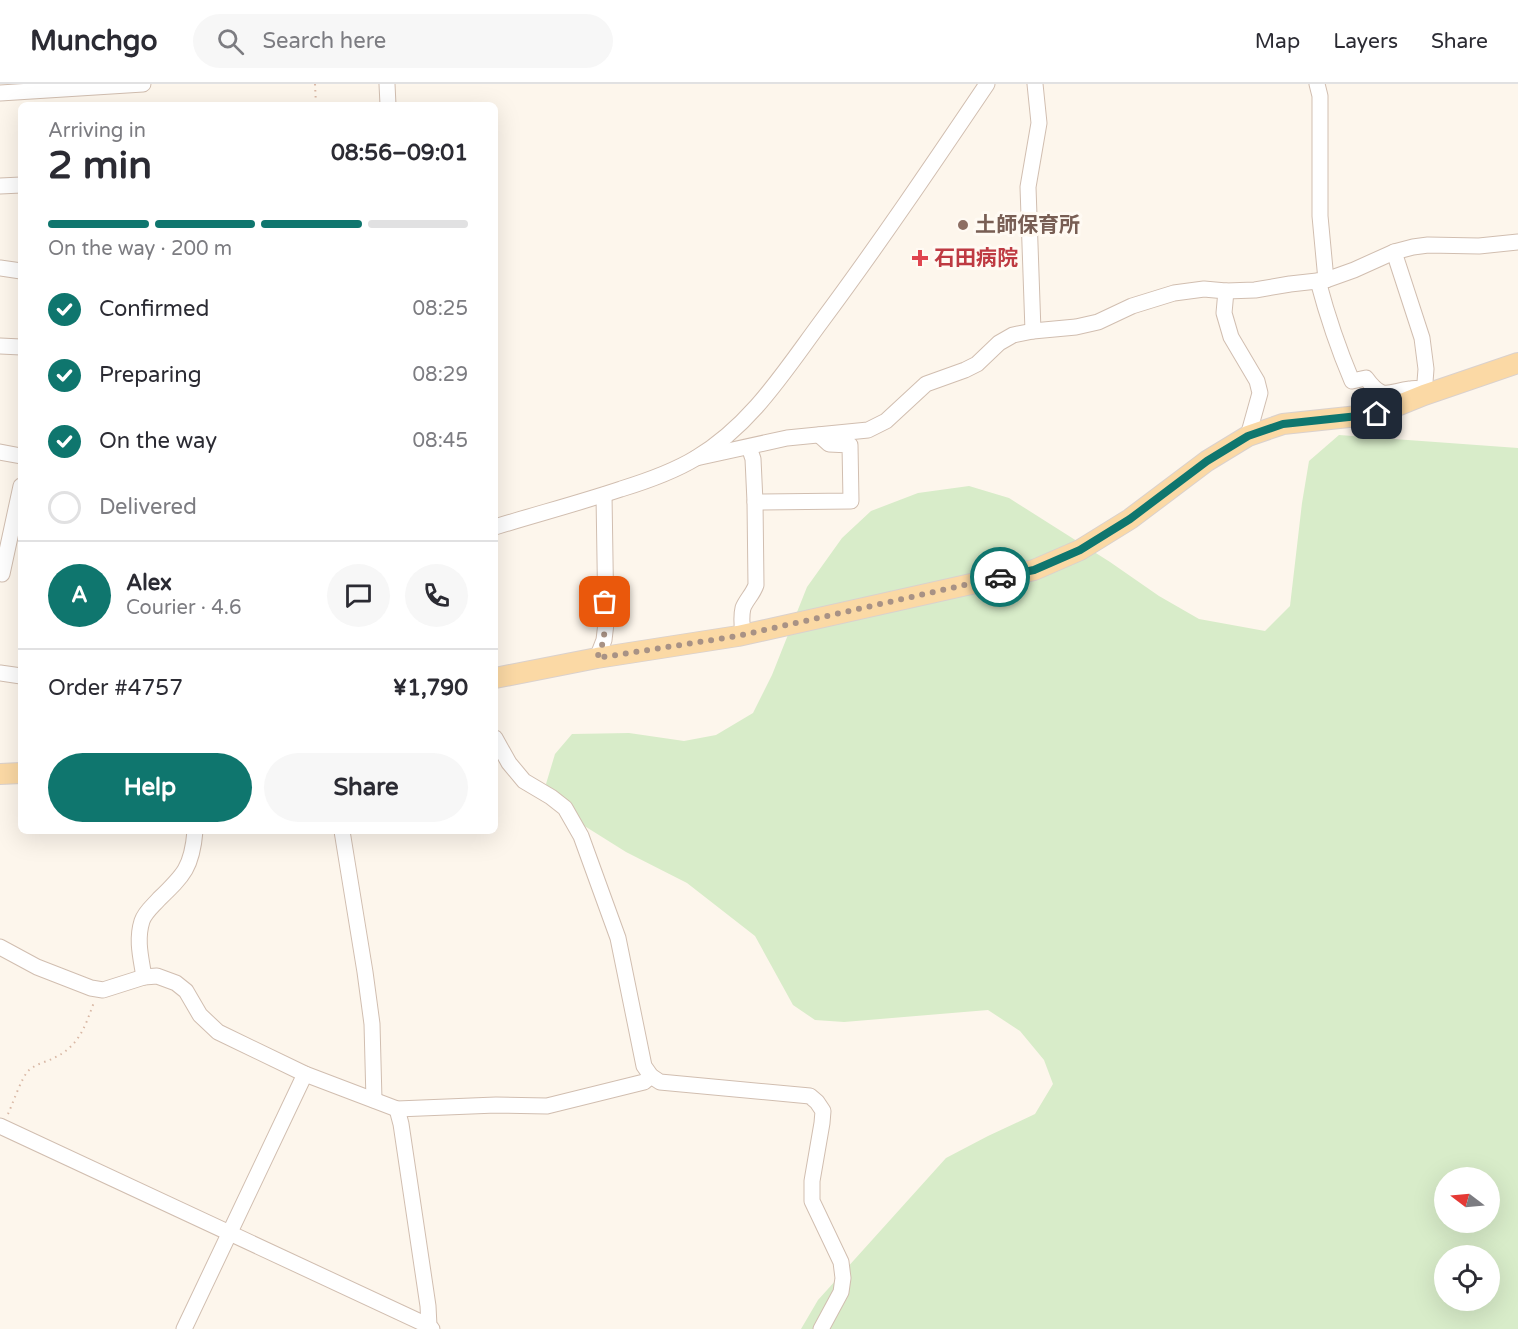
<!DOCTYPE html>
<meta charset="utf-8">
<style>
body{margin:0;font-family:"Varela Round","Noto Sans JP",sans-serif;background:#f7f7f7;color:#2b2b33;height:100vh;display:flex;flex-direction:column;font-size:22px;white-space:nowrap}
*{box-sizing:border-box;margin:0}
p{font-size:20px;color:#7c7c81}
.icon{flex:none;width:33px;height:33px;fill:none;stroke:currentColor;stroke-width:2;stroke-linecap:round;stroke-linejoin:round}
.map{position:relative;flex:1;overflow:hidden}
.details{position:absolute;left:18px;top:18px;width:480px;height:732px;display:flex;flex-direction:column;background:#fff;border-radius:9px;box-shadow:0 6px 24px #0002}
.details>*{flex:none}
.needle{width:39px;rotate:286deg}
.controls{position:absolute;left:1434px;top:1083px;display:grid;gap:12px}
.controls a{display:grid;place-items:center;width:66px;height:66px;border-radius:50%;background:#fff;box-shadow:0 6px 24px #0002;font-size:30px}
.pin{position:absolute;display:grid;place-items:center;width:51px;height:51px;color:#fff;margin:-26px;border-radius:12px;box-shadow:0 3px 9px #0006}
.courier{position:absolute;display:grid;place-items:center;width:60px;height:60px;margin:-30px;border:4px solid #0f766e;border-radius:50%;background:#fff;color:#222;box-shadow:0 2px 8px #0007}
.overview em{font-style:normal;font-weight:800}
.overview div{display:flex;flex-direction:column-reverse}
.overview{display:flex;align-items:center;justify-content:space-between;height:102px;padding:0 30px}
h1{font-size:39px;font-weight:800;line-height:45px}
.bar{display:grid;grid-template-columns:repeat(4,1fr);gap:9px 6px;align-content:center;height:72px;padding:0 30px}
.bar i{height:8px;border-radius:4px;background:#e1e1e2}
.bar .current{background:#0f766e}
.bar p{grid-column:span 4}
.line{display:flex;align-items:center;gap:15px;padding:0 30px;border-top:2px solid #e1e1e2}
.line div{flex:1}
.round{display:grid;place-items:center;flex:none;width:63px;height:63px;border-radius:32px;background:#f7f7f7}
ol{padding:0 30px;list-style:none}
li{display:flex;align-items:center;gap:18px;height:66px}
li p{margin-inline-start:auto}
li .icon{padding:6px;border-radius:50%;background:#0f766e;color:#fff;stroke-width:4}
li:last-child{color:#7c7c81}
li i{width:33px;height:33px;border:3px solid #e1e1e2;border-radius:50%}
.primary-button{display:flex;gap:12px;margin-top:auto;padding:12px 30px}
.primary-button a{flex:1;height:69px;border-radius:36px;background:#0f766e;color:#fff;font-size:24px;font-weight:800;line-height:69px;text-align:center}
.primary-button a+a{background:#f7f7f7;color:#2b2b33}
header{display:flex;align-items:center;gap:36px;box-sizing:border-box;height:84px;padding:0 30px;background:#fff;border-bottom:2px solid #e1e1e2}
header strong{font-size:28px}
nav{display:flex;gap:33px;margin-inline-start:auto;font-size:21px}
.search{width:420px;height:54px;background:#f7f7f7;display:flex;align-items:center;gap:15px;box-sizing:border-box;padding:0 21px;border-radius:33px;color:#7c7c81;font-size:22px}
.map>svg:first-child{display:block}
</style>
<header>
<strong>Munchgo</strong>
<div class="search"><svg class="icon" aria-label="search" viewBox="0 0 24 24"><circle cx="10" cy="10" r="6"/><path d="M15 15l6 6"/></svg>Search here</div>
<nav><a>Map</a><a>Layers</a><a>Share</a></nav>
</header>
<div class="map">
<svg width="1518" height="1245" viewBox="0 0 1518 1245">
<rect width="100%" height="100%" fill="#fdf6ec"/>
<path fill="#d8ecc9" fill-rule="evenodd" d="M1339,351L1518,364V1245H801L818,1216L946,1074L988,1052L1035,1030L1053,1000L1044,976L1020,947L988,926L844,938L815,936L793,921L755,852L687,799L626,768L559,726L546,700L555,670L572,650L629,649L684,657L716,651L753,629L772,591L807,503L842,454L871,427L918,409L969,402L1009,414L1110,478L1159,512L1199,535L1265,547L1290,522L1302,419L1309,377ZM1444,1094H1490V1138H1444ZM1444,1172H1490V1216H1444Z"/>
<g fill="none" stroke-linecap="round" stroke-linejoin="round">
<g stroke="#d1beb0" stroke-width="17">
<g id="minor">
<path d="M387,0L388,21"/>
<path d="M1317,0L1320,12V132L1326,196"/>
<path d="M0,9L143,0"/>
<path d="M0,102L21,101"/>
<path d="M1394,168L1422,254L1426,285L1424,311"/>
<path d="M0,184L21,187"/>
<path d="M1318,197C1327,231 1338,264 1352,297L1366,294C1383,317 1387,308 1410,305C1415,304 1420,305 1425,305"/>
<path d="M1226,207L1224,229L1231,253L1257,297L1260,309L1248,352"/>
<path d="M1033,247L1028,103L1039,39L1035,0"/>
<path d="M0,262L21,263"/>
<path d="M749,363L753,375L755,418L851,417L850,361L829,360L819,351"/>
<path d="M0,368L21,372"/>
<path d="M696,374L787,354L868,346L886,337L926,300L965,286L977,280L999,259L1013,251L1033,247L1076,243L1098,238L1132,222L1174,209L1204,205L1226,207L1255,206L1290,200L1326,196L1354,186L1394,168L1413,163L1428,161L1479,162L1518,158"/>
<path d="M495,443C537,430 579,419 621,405C647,397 673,388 696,374C751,341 784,288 821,238C879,160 933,80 987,0"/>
<path d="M2,490L21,402"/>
<path d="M743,551C742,543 741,532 743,524C746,516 753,510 756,501L755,418"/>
<path d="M597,574L604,556L606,539L604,411"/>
<path d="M0,589L21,592"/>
<path d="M495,654L509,679L524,697L551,713L565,724L581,752L618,854L644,982L651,992L660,998L810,1012L817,1018L823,1027L822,1039L812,1097V1117L841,1178L843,1194L841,1208L821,1245"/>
<path d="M342,747L365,888L372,940L374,1016"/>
<path d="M0,863L37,883L91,904L103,906L144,893L157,892L176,899L186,907L200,931L218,948L305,990L397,1025L496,1021L547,1022L644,998L651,992"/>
<path d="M144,893C141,874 136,856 142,837C145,828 153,822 159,815C184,791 192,783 195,747"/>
<path d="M397,1025L401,1040L428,1222L429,1242L428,1245"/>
<path d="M0,1042L429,1242L432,1245"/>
<path d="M184,1245L305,990"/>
</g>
</g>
<g stroke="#dad1cd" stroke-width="22">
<g id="major">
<path d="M495,594L597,574L738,552L1034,486L1080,466L1130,435L1207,377L1248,352L1283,340L1377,330L1424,311L1518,279"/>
<path d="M0,690L21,689"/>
</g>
</g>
<g stroke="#d9b8a5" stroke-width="2" stroke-dasharray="1.5 4.5" stroke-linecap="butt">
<path d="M315,0L316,21"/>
<path d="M8,1030C13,1019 21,995 28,987C35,980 46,978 54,974C79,962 85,943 94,918"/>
</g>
<use href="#minor" stroke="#fff" stroke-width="15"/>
<use href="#major" stroke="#fbd9a5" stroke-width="20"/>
</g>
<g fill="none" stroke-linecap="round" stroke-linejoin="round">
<path stroke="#a89285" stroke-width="6" stroke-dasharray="0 10.8" d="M605,518L604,556L597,574L738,552L1000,493"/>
<path stroke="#0f766e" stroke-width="8" d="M1000,493L1034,486L1080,466L1130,435L1207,377L1248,352L1283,340L1377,330"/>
</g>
<circle fill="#8d6e63" stroke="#fffaf3" stroke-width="2" cx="963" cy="141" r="6"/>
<path fill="#e0444e" stroke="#fffaf3" stroke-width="2" d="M917 165h6v6h6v6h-6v6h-6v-6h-6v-6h6z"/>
<g text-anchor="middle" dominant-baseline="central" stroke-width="6" stroke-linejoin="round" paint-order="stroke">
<g font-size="21" font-weight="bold" fill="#785e54" stroke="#fffaf3" text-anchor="start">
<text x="975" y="141">土師保育所</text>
</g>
<g font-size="21" font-weight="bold" fill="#be3a42" stroke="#fffaf3" text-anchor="start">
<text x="934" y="174">石田病院</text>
</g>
</g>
</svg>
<div class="controls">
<a><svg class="needle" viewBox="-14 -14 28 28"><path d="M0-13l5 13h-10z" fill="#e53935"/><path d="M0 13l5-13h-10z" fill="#7c7c81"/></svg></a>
<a><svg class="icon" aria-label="locate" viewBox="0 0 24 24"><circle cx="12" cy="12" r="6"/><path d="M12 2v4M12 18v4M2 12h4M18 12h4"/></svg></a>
</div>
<div class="pin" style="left:605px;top:518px;background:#ea580c"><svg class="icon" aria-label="bag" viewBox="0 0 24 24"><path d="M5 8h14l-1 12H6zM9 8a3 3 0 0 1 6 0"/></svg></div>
<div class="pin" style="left:1377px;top:330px;background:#1f2937"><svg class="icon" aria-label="home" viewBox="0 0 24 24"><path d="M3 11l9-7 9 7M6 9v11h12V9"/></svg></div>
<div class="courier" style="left:1000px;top:493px"><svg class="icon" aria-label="car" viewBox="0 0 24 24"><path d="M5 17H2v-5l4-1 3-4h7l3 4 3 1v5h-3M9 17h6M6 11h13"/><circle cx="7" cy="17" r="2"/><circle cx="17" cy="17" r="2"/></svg></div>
<section class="details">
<div class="overview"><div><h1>2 min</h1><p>Arriving in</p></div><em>08:56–09:01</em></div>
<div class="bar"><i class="current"></i><i class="current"></i><i class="current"></i><i></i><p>On the way · 200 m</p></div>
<ol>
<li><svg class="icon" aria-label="check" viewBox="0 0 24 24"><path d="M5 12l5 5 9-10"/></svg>Confirmed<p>08:25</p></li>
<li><svg class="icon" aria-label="check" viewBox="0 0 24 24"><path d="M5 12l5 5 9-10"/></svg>Preparing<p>08:29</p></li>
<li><svg class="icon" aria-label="check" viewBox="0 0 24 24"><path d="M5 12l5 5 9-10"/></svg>On the way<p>08:45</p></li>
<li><i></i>Delivered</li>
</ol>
<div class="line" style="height:108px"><b class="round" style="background:#0f766e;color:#fff">A</b><div><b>Alex</b><p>Courier · 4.6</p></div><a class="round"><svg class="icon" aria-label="chat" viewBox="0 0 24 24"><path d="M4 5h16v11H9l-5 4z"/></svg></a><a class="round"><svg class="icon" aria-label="phone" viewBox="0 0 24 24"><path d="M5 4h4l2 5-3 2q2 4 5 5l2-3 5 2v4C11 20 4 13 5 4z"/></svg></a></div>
<div class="line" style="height:78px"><div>Order #4757</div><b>¥1,790</b></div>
<div class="primary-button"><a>Help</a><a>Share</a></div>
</section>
</div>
